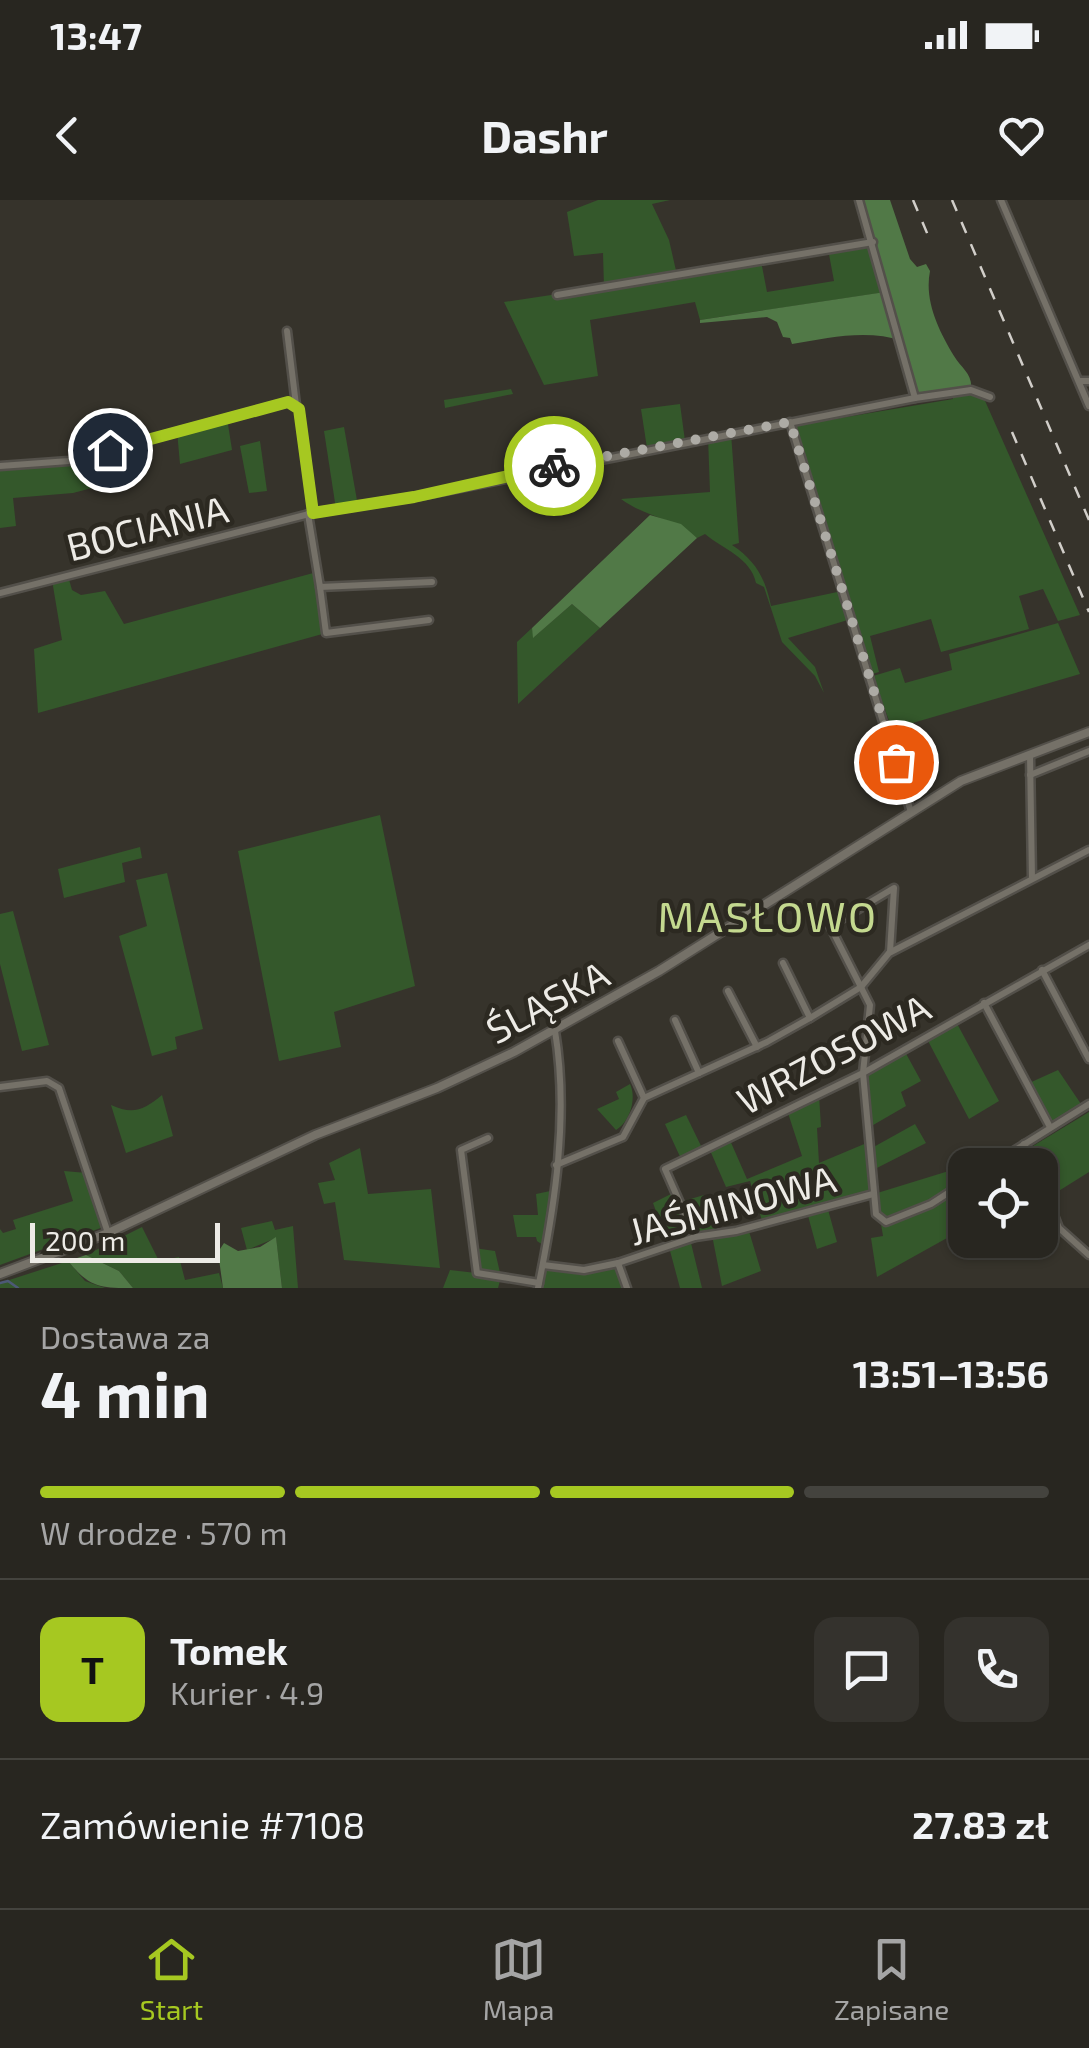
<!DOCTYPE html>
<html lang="pl">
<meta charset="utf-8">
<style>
body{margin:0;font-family:"Exo 2",sans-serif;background:#34322d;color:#f1f3f6;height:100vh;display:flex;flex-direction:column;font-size:38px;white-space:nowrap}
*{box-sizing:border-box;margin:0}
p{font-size:32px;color:#a5a5a5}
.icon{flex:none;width:55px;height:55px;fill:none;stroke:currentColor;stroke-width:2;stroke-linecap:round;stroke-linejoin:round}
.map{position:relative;height:1088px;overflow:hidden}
.details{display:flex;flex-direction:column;background:#282620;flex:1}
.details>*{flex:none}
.buttons{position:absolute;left:948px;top:948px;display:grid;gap:20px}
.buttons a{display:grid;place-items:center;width:110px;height:110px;border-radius:20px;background:#282620;box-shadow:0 2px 8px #0004,0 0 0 2px #44433e;font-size:50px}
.scale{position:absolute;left:30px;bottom:25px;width:190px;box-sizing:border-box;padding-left:10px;border:5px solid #edebe6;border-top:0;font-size:28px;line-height:35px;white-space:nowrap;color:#edebe6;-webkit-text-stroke:8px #2c2921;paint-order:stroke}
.pin{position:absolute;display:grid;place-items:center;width:85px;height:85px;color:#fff;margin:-42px;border:5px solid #fff;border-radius:50%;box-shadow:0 2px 10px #0007}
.courier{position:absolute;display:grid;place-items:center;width:100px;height:100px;margin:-50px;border:8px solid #a6c821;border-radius:50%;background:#fff;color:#222;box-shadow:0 2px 12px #0007}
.head em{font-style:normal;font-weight:700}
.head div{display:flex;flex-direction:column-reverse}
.head{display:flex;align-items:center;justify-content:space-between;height:170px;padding:0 40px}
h1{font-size:65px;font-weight:700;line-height:75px}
.bar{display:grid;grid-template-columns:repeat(4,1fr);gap:15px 10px;align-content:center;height:120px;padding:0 40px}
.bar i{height:12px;border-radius:8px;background:#44433e}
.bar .active{background:#a6c821}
.bar p{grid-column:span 4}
.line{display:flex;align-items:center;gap:25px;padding:0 40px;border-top:2px solid #44433e}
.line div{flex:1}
.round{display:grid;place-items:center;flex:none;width:105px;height:105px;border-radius:20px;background:#34322d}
.status{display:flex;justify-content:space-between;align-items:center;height:70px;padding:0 50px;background:#282620;direction:ltr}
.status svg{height:28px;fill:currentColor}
header{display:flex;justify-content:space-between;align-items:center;height:130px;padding:0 40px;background:#282620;font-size:45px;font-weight:700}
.tabs{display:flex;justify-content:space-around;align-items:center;height:140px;border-top:2px solid #44433e;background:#282620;font-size:28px;color:#a5a5a5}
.tabs a{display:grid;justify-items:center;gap:5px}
.tabs .active{color:#a6c821}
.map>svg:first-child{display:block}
</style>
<div class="status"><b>13:47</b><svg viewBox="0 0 49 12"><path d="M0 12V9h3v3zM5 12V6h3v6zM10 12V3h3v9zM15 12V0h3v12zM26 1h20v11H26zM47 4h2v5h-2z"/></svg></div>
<header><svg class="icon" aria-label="back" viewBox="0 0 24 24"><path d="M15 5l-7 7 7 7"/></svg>Dashr<svg class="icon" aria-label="heart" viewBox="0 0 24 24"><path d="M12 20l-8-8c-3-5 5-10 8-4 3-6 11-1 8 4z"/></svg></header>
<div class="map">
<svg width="1089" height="1088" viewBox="0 0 1089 1088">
<rect width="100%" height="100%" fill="#36332b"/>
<g fill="#34582b">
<path d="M598,0H670L652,4L669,40L677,75L761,61L767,92L834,81L828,49L873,42L886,92L700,120L695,102L590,120L598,176L544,185L504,102L604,87L603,53L574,56L567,12Z"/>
<path d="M511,189L513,194L445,208L444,200Z"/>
<path d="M971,190L982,194L1080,415L1058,421L1043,389L1019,396L1029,429L941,452L931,419L870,436L879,472L869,475L851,419L788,438L815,467L824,493L815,476L782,442L764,387L756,383C751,358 723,349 705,334L697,338C674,318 645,317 621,299L710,292L708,237L731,233L739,343L732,345C756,361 765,378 771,406L842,391L790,222L796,220L799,225L953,199V193Z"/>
<path d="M680,204L685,241L647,248L641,209Z"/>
<path d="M227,218L232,250L180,264L177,231Z"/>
<path d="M344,227L358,306L336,309L324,231Z"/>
<path d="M260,241L267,291L249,293L240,246Z"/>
<path d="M130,244L134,277L73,293L13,298L16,326L0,328V266L69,260Z"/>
<path d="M317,372L326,433L38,513L34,449L62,440L52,380L68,376L72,390L81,395L105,391L124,424Z"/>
<path d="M572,404L600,428L518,504L517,442L532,428L534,437Z"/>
<path d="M1058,423L1080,474L892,529L873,476L900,468L905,483L952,470L949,454Z"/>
<path d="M380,615L415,786L334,812L341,847L279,861L238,651Z"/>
<path d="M140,647L142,658L122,663L125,682L64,698L58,669Z"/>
<path d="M167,673L203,829L175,837L177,849L152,856L119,736L147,726L136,680Z"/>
<path d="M13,711L49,845L22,851L0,764V714Z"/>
<path d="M955,820L999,901L969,919L926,837Z"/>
<path d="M904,850L921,881L901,892L906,906L868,928L863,873Z"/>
<path d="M1058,870L1083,907L1050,927L1027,884Z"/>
<path d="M630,884C637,898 630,922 616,930L597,909L619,899L616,892Z"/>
<path d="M162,895L173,936L126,953L111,905C133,915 144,910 162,895Z"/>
<path d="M819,895L821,927L817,928L819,963L869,942L870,949L915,924L926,943L871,971L874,994L965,966V1028L877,1077L871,1038L883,1036L881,1024L885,1023L876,1014L873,994L827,1006L837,1042L817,1049L807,1012L763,1024L750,981L726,987L709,948L729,938L747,979L802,956L787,910Z"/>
<path d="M1089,912V972L1049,997L1033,946Z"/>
<path d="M686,915L703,950L682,961L665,924Z"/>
<path d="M360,948L368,994L431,989L440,1068L344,1060L335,1002L324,1004L318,983L335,980L329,963Z"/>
<path d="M64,971L87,973L106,1026L0,1065V1029L3,1033L16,1029L13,1020L73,1001Z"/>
<path d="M555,990L546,1047L537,1041L536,1037H517L513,1015H538L536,994Z"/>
<path d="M675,992L680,1002L704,995L718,1033L748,1028L761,1071L722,1086L712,1035L690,1039L702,1088H680L669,1047L653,1003Z"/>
<path d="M272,1021L275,1030L293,1026L298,1088H282L276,1038L247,1050L241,1028Z"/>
<path d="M142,1027L159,1061L179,1057L185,1080L219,1073L223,1088H133L119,1071L86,1055Z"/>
<path d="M474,1048L495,1051L501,1077L498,1088H443L450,1070L476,1073Z"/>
<path d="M68,1061L85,1081L105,1088H0V1083Z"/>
<path d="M618,1063L627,1088H538L543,1065L584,1070Z"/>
</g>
<g fill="#517947">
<path d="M859,0H890L910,59L917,67L926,64L930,71C924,101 939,131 954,156C962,169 973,174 971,190L915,198L903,141C866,129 829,138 792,144L790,138L783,137L777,122L767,117L700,123V120L885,92Z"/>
<path d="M650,315L681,324L697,338L600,428L572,404L533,438L532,428Z"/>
<path d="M276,1037L282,1088H223L218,1052L224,1043L238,1051L260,1047Z"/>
<path d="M86,1055L119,1071L133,1088C100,1088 90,1088 68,1061Z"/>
</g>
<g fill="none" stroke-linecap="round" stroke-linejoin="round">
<path stroke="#4d5977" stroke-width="2.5" d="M0,1083L8,1081L18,1088"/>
<g stroke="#53504a" stroke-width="11">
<g id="minor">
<path d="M859,0L915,198"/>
<path d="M1001,0L1089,206"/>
<path d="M557,95L873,42"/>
<path d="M287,131L296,205"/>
<path d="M1079,181H1089"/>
<path d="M790,222L911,612"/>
<path d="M0,266L69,261L288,202L299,209L313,313"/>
<path d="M308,314L320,387L432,382"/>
<path d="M320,387L326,433L429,420"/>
<path d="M0,393L313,313L414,297L915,198L971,190L990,197"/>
<path d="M1030,555L1032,678"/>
<path d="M1030,575L1089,551"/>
<path d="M890,752L894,688L830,726L870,805L863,873L876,1014L886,1022L931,1004L965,982"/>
<path d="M783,763L810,818"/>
<path d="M1042,770L1089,859"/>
<path d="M728,791L757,847"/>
<path d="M984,803L1050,927"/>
<path d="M675,820L699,873"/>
<path d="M618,841L644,898"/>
<path d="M0,887L47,881L59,888L108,1033"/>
<path d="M488,938L461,950L477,1073L539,1083"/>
<path d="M1024,944L1035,965"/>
<path d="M556,965L623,937L644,898L767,842L810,818L861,787L889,753L1089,650"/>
<path d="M991,965L1089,904"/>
<path d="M1040,979L1059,1028L1089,1055"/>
<path d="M695,1037L665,969L863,873L1089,745"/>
<path d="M618,1063L627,1088"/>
<path d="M543,1065L584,1070L618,1063L695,1037L736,1031L873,994"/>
<path d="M538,1088C555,1005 569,915 555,831"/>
</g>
</g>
<g stroke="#53504a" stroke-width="12">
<path id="tertiary" d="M0,1074L108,1033L315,935L437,888L514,852L659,771L961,581L1089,532"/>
</g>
<use href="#minor" stroke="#757168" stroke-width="6"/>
<use href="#tertiary" stroke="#757168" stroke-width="8"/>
<g stroke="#d1cec9" stroke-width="2.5" stroke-dasharray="12 12" stroke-linecap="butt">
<path d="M913,0L930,40"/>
<path d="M952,0L1089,320"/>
<path d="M1012,232L1089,412"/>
</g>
</g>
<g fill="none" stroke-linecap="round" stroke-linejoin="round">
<path stroke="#adaba5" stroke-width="10" stroke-dasharray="0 18" d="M554,266L790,222L896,562"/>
<path stroke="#a6c821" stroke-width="12" d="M110,250L288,202L299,209L313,313L414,297L554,266"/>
</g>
<g text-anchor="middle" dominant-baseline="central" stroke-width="9" stroke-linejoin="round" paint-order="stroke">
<g font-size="38" fill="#edebe6" stroke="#2c2921">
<text transform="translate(147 327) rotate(-14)">BOCIANIA</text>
<text transform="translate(547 801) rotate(-28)">ŚLĄSKA</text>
<text transform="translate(833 853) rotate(-28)">WRZOSOWA</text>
<text transform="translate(732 1004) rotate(-15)">JAŚMINOWA</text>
</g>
<g font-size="42" letter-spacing="2.5" fill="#c4d98f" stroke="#2c2921">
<text x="768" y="715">MASŁOWO</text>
</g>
</g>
</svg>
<div class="buttons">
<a><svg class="icon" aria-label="locate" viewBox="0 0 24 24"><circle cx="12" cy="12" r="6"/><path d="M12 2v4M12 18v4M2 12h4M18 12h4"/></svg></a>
</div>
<div class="scale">200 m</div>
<div class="pin" style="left:896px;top:562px;background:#ea580c"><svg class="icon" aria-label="bag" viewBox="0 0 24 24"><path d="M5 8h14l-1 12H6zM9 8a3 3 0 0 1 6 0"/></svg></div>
<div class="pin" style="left:110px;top:250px;background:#1f2937"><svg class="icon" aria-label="home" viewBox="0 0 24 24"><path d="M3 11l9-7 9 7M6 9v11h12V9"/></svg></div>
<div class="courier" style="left:554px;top:266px"><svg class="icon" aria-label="bike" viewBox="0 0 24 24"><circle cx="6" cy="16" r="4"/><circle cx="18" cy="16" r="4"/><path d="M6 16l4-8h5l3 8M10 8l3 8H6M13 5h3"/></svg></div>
</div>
<section class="details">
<div class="head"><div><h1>4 min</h1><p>Dostawa za</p></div><em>13:51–13:56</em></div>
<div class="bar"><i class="active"></i><i class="active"></i><i class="active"></i><i></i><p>W drodze · 570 m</p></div>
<div class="line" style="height:180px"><b class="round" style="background:#a6c821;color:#111">T</b><div><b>Tomek</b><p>Kurier · 4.9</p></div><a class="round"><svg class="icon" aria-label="chat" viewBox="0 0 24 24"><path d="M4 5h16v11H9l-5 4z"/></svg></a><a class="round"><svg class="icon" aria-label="phone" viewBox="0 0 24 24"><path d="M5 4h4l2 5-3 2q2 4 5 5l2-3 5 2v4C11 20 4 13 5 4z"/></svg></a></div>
<div class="line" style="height:130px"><div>Zamówienie #7108</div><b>27.83 zł</b></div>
</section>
<nav class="tabs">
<a class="active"><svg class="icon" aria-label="home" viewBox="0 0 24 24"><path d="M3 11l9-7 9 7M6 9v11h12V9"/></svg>Start</a>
<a><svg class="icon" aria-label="map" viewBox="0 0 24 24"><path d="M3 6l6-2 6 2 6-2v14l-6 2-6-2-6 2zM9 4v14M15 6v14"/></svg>Mapa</a>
<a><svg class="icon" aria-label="saved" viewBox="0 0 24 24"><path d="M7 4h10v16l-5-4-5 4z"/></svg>Zapisane</a>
</nav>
